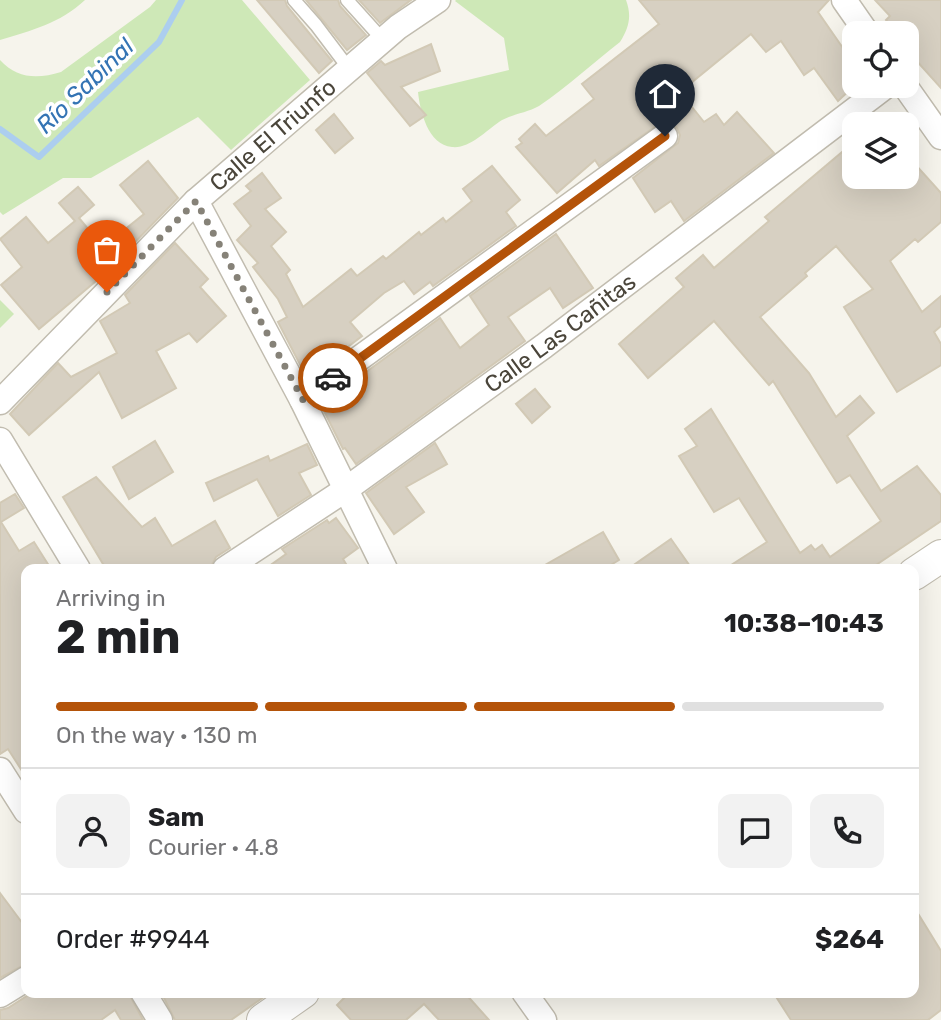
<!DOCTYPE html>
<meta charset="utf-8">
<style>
body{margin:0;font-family:Rubik,sans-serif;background:#f2f2f2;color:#202124;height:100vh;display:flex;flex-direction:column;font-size:26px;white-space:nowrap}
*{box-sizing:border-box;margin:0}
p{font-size:23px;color:#757577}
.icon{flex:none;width:38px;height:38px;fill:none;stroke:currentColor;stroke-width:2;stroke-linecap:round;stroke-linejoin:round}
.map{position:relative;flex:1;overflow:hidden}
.panel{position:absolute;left:21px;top:564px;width:898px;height:434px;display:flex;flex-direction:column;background:#fff;border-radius:14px;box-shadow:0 7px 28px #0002}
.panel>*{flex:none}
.buttons{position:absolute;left:842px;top:21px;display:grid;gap:14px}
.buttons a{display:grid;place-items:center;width:77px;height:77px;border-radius:14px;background:#fff;box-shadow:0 7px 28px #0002;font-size:35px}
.pin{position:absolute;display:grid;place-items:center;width:60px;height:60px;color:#fff;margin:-72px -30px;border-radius:50% 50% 50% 0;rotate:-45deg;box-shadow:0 0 7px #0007}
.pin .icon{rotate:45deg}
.courier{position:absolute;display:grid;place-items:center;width:70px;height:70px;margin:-35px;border:5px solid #b45309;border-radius:50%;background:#fff;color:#222;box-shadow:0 2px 9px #0007}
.overview em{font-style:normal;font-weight:700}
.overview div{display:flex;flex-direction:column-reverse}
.overview{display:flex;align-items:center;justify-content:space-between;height:119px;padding:0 35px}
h1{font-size:46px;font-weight:700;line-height:52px}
.bar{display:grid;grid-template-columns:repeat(4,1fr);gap:10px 7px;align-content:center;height:84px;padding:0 35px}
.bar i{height:9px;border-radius:5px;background:#e0e0e0}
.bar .selected{background:#b45309}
.bar p{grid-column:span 4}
.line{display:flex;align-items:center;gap:18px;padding:0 35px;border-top:2px solid #e0e0e0}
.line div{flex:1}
.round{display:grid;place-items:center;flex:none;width:74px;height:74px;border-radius:14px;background:#f2f2f2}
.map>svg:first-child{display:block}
</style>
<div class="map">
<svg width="941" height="1020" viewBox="0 0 941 1020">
<rect width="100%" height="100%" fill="#f6f4ec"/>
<g fill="#cee8b7">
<path d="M0,0H85C59,24 32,30 0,40Z"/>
<path d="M156,0H242L310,80L231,150L198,117L91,178H63L3,215L0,212V60C17,79 38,79 61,72L150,7Z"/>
<path d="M456,0H626C632,16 629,28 620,42C593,63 567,87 539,106C527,113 511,114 499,122C486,131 469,149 452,147C428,145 420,111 418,92L509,70L504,38L455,1Z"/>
<path d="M0,300L14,314L0,328Z"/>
</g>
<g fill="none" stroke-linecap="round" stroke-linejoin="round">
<path stroke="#acceef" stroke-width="6" d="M0,129L39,157L159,42L182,0"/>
</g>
<g fill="#d7d0c2" stroke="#d2c9b5" stroke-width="2">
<path d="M257,0H285L287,6L332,61L319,73Z"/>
<path d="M306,0H338L340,6L366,35L347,50Z"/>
<path d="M359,0H411L380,23Z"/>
<path d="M639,0H829L818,12L854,64V86L838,101L814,68L804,75L781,41L766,52L751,34L680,92L704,122L716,114L724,125L737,112L774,153L684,221L671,201L655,212L633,178L678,143L680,135L677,128L672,123L663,121L599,166L595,160L557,193L516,147L522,143L519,139L535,124L546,136L594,99L582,84L659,24Z"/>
<path d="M875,0H941V88L906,49V33H898L886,20L890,16Z"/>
<path d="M431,44L440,71L401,87L426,115L410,126L367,73L381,61L385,65Z"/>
<path d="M334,114L353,138L335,153L316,130Z"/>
<path d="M854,142V177H906V154L941,193V222L918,242L915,239L890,261L922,312L941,296V326L934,332L941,344V365L897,392L844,307L873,289L836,246L805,273L807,276L760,317L809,373L836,417L860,396L874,413L847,436L881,491L917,466L941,495V521L870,569H725L767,542L739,498L714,512L679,456L697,446L685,429L711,409L800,553L811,545L815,550L822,545L830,557L881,521L850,475L837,483L773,381L769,385L714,321L648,378L619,344L684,287L676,278L703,255L714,268L769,221L765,217Z"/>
<path d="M148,161L178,198L102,276L39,329L1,285L22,267L0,239L26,217L48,243L75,221L59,203L78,187L94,205L79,218L103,247L144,214L120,185Z"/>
<path d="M492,166L520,200L506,212L516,226L433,286L430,282L414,294L404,281L384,293L350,322L362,336L307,378L278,322L287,317L278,299L253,267L258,263L237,240L251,226L234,204L251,191L246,186L262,173L281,198L265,209L286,232L271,246L290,270L286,274L303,307L351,269L357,276L383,256L386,259L419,232L421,235L443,218L446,222L472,201L463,189Z"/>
<path d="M556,234L593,288L563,308L550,288L508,317L525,341L356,464L345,448L343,449L321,405L440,318L460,348L489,325L470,296Z"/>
<path d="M175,243L208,279L200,287L226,316L197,342L189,333L156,351L176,388L122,418L99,372L29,435L10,414L58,363L71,377L117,353L100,321L130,303L125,295Z"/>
<path d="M535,389L550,407L532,423L516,404Z"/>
<path d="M155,441L173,472L129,499L113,467Z"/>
<path d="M435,443L447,464L406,487L424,512L394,534L366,493Z"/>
<path d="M307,444L317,465L299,473L311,495L278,516L257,479L214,501L206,483L268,456L270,461Z"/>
<path d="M96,477L142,527L155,518L172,546L215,521L230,548L216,557L210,569H106L63,497Z"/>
<path d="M15,494L24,508L1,522L19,551L34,542L51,569H26V777L8,749L0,754V503Z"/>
<path d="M336,518L358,548L343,559L349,569H265L286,554L282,549L327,520L329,523Z"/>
<path d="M603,532L619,560L604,569H538Z"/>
<path d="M671,539L692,569H628Z"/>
<path d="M0,893L26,928V964L0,978Z"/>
<path d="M914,907L941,951V1010L928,1020H791L773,992H914Z"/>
<path d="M33,992H128L143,1020H121L115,1010L101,1020H0V1010L8,1008Z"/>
<path d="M161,992H271L231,1020H175Z"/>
<path d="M350,992H464L489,1020H439L424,1004L406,1020H351L337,1005Z"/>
</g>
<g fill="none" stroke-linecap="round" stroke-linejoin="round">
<g stroke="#c1bcaf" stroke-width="15">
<g id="service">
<path d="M294,0L316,25L350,70"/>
<path d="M347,0L383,40"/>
</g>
</g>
<g stroke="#c1bcaf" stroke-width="27">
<g id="minor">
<path d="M844,0L867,33"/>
<path d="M905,86L941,137"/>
<path d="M196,201L302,400L385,569"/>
<path d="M302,400L665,136"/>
<path id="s1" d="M0,402L196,201L398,27L438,0"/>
<path d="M0,440L78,569"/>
<path id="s2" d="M225,569L345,490L544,346L886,86"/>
<path d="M0,770L26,811"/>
<path d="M143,992L160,1020"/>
<path d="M524,992L544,1020"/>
<path d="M0,995L26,979"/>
</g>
</g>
<g stroke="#c1bcaf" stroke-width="34">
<g id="tertiary">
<path d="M914,574L941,556"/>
<path d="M263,1020L303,992"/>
</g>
</g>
<use href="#service" stroke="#fff" stroke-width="12"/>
<use href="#minor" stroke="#fff" stroke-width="24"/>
<use href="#tertiary" stroke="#fff" stroke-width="32"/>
</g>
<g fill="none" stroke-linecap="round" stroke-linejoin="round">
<path stroke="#868278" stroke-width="7" stroke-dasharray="0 12.6" d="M107,292L196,201L303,400L333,378"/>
<path stroke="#b45309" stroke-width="9" d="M333,378L665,136"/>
</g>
<g text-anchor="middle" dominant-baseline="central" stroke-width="7" stroke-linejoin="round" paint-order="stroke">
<g font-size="23" fill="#4a453a" stroke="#fff">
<text stroke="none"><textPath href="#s1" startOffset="382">Calle El Triunfo</textPath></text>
<text stroke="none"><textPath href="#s2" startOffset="410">Calle Las Cañitas</textPath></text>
</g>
<g font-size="24" font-style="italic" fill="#3474b4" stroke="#fff">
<text transform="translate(85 86) rotate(-44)">Río Sabinal</text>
</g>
</g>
</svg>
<div class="buttons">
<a><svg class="icon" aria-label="locate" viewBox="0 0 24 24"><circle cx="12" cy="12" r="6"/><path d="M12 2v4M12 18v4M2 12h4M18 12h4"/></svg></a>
<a><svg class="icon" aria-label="layers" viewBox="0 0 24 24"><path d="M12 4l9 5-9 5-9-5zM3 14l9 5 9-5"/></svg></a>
</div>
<div class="pin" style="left:107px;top:292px;background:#ea580c"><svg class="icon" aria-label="bag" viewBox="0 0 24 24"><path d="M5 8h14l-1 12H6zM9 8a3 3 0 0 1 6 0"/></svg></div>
<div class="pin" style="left:665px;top:136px;background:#1f2937"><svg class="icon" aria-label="home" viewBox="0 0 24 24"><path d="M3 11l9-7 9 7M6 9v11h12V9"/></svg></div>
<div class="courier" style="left:333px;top:378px"><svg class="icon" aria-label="car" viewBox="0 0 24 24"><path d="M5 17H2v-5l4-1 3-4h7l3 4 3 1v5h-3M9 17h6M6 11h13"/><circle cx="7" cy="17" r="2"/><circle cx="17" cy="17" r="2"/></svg></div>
<section class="panel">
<div class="overview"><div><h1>2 min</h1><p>Arriving in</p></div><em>10:38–10:43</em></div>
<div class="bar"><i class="selected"></i><i class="selected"></i><i class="selected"></i><i></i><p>On the way · 130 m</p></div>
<div class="line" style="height:126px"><a class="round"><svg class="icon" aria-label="person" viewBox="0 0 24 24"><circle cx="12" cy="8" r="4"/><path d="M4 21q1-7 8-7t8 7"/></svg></a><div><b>Sam</b><p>Courier · 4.8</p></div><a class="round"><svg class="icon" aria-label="chat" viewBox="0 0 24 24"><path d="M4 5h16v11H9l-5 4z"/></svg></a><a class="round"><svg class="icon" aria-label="phone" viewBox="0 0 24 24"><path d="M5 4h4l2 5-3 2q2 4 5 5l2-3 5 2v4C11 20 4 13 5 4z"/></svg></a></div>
<div class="line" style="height:91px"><div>Order #9944</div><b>$264</b></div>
</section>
</div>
